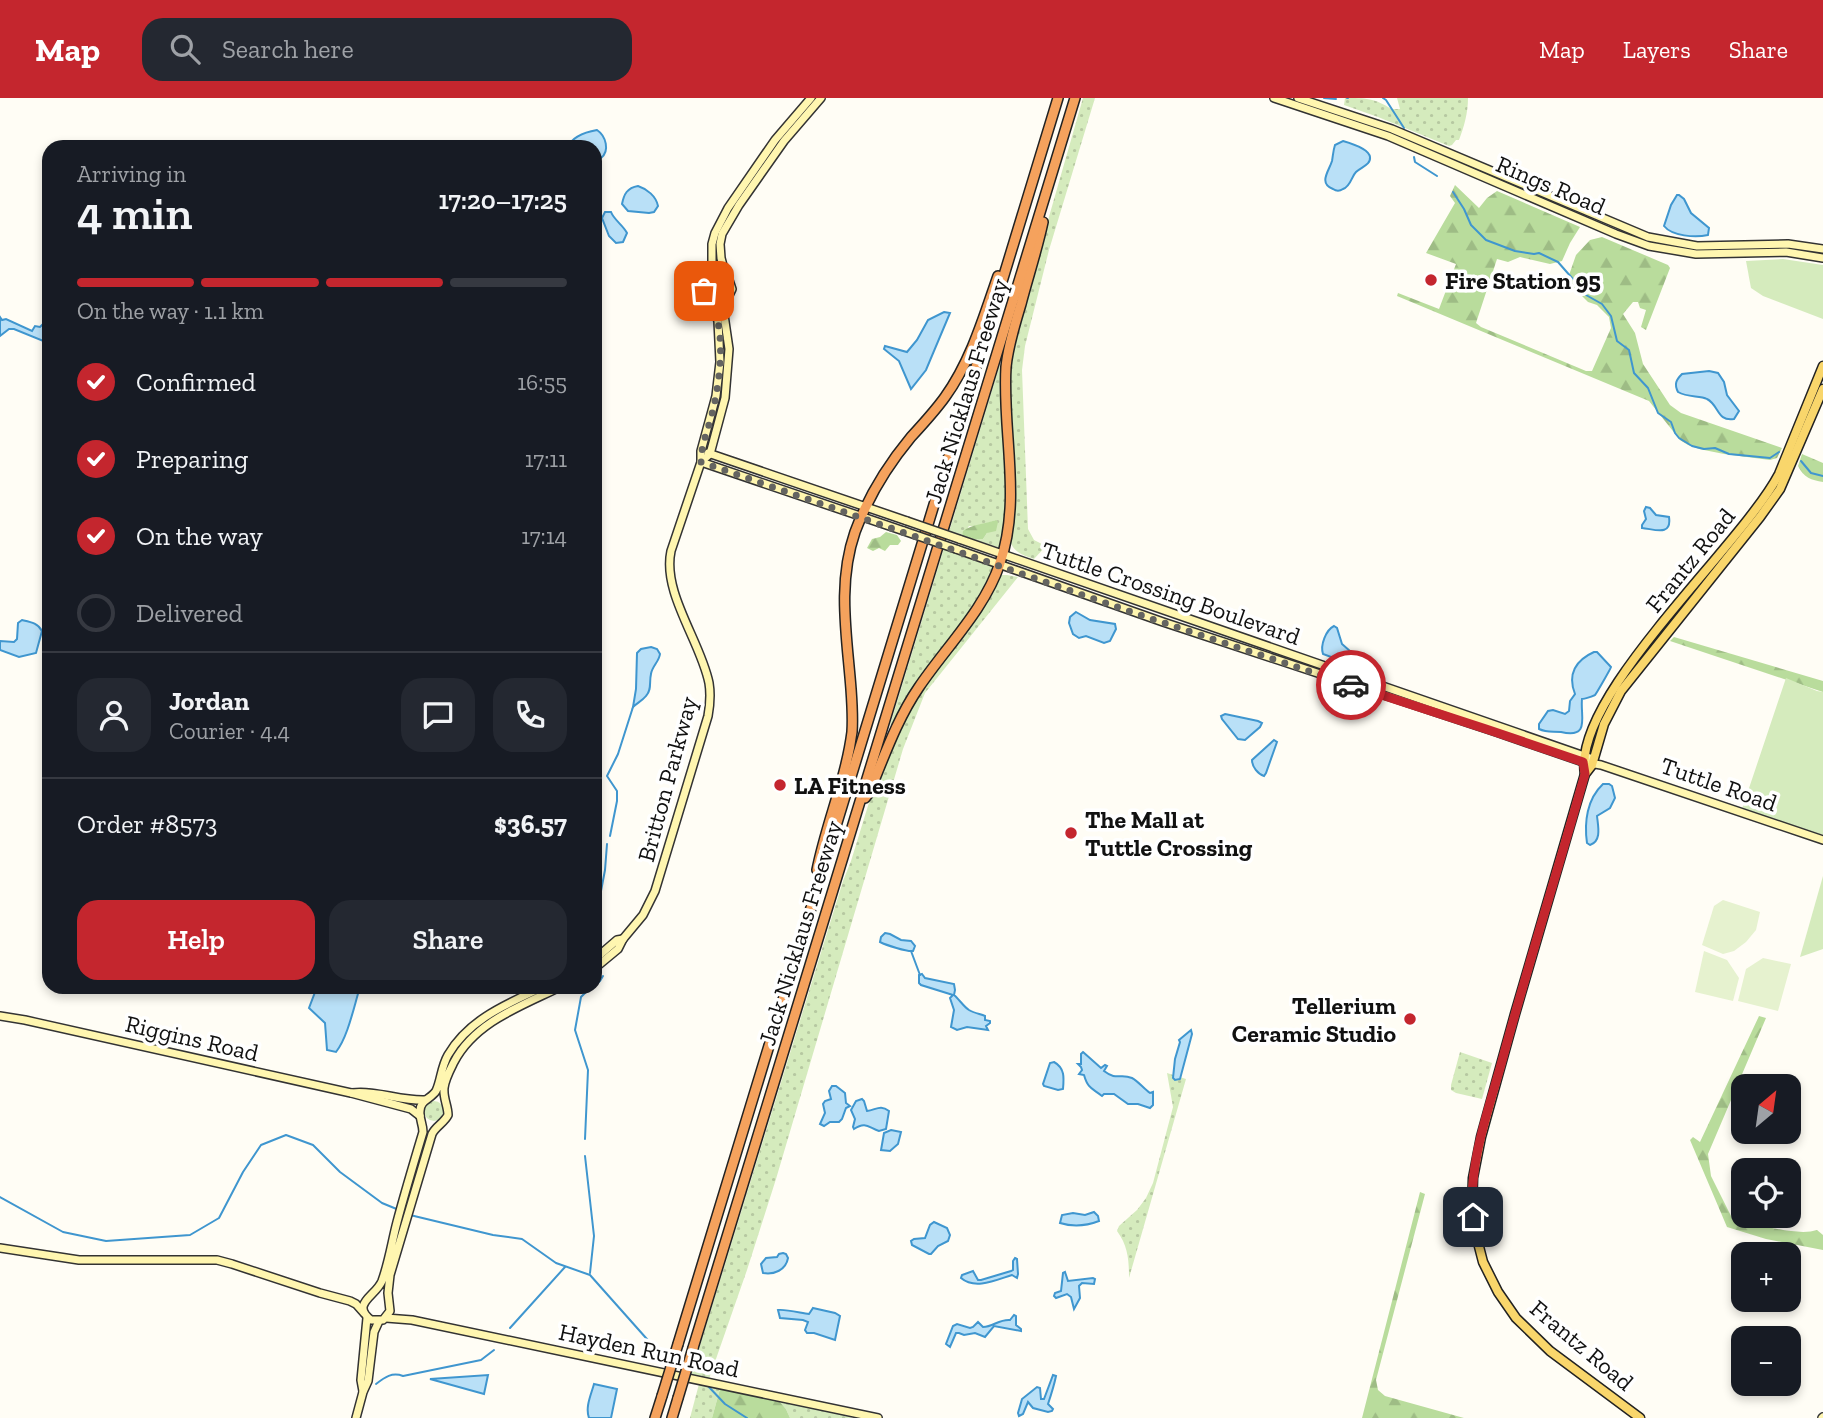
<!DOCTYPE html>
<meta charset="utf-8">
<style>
body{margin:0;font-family:"Zilla Slab",serif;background:#242831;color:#f1f3f6;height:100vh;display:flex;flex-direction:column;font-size:26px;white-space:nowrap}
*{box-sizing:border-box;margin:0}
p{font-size:23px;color:#9ea1a6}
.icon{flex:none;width:38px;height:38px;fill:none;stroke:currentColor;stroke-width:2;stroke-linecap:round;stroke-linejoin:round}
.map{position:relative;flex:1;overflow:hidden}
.side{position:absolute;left:42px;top:42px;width:560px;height:854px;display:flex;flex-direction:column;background:#171b24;border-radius:21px;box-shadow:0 4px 10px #0003}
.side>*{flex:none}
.needle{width:46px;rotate:29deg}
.buttons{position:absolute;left:1731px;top:976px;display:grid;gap:14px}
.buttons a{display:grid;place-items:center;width:70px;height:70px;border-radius:14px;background:#171b24;box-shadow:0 4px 10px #0003;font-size:35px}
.pin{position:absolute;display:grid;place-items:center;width:60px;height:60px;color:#fff;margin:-30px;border-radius:14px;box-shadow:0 4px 10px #0006}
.courier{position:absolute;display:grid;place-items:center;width:70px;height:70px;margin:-35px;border:5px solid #c4262e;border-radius:50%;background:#fff;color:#222;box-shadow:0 2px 9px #0007}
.headline em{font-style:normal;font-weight:600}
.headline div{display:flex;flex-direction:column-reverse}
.headline{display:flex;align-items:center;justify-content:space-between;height:119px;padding:0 35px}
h1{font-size:46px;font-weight:600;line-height:52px}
.bar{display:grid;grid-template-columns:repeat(4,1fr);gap:10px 7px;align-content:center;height:84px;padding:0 35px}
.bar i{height:9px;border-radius:5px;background:#363941}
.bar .active{background:#c4262e}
.bar p{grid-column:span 4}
.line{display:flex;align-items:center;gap:18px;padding:0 35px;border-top:2px solid #363941}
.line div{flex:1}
.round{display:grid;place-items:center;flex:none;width:74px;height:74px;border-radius:21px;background:#242831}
ol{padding:0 35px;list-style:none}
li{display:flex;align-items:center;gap:21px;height:77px}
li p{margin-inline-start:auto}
li .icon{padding:7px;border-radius:50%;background:#c4262e;color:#fff;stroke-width:4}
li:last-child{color:#9ea1a6}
li i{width:38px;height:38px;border:4px solid #363941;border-radius:50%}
.button{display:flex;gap:14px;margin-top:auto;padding:14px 35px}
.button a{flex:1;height:80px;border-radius:21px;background:#c4262e;color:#fff;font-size:28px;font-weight:600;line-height:80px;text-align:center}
.button a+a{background:#242831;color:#f1f3f6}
header{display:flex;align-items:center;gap:42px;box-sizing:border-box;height:98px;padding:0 35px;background:#c4262e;color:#fff}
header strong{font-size:33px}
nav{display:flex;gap:38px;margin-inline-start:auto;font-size:24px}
.search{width:490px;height:63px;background:#242831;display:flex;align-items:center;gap:18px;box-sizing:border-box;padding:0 24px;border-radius:21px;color:#9ea1a6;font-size:26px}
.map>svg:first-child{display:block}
</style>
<header>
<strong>Map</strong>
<div class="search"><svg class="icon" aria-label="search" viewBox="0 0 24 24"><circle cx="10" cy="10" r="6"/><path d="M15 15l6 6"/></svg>Search here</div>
<nav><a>Map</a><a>Layers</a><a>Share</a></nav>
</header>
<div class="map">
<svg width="1823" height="1320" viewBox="0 0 1823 1320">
<defs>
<pattern id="grass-dots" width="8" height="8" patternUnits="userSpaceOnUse" patternTransform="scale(1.75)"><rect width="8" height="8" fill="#d5ebbd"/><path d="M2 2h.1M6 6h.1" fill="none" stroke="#b6c8a1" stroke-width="1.8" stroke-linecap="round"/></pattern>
<pattern id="forest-firs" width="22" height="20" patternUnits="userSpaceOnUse" patternTransform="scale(1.75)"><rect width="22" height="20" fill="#b9dc9c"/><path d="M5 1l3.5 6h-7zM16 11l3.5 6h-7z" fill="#9ebc85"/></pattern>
</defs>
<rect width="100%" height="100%" fill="#fffdf5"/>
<g fill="url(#grass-dots)">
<path d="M1083,0H1095L1049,152L1025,248L1022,272L1028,431L1034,442L1046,448L1034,461C1023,457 1012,454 1010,441L1008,290L1012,248Z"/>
<path d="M1345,0C1365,0 1375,0 1391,11H1400L1397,0H1468C1468,15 1464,29 1459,42H1456L1452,47L1449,48L1378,19L1344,7Z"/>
<path d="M1000,266L1004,270C1006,329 1013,391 1000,450L973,441H983L996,422L979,428H969L962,439L949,434Z"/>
<path d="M944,450L994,468L971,513L894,626L890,627Z"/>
<path d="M1002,477H1007L1018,479L925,595L903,651L776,1081L747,1172L709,1281L691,1277L843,783L851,763L871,698L901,625L922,590L986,506L997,483Z"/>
<path d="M1460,954L1492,965L1482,1001L1456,995L1451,992V987Z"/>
<path d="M1167,975L1186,981L1129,1180C1129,1162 1128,1148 1117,1133L1119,1128L1137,1112L1146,1100L1153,1085L1173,1009Z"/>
<circle cx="434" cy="1013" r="10"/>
<path d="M699,1286L720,1291L712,1320H690Z"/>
<path d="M779,1303L838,1315L853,1320H790L786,1311Z"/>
</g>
<g fill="url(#forest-firs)">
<path d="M1455,87L1479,110L1487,100L1497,93L1580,129L1570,145L1562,163L1550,166L1520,159L1508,164L1497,161L1476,225L1481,229L1586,273H1592L1611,230L1609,219L1597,207L1588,204L1567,183L1576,157L1590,142L1602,139L1668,167L1670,170L1646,232L1641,229L1646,212L1640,210L1638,204H1633L1623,216L1635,235L1643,266L1670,307L1681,315L1782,350L1777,360L1770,362L1724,356L1699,351L1688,347L1680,342L1649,303L1397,198L1398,195L1439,211L1456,166L1426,155L1455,105L1450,98Z"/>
<path d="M1802,356L1823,365V384C1811,382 1804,380 1798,368Z"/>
<path d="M996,422L998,424L996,433L987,435L983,441H973L962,439L963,433C972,426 985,426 996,422Z"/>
<path d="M886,434L897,437L901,443L898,447H890L885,453L879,450L873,453L867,450L872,441L880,439Z"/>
<path d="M1674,539L1823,583V594L1670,543Z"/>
<path d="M1759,918L1766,920L1708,1056L1711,1078L1732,1120C1753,1125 1797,1139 1817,1132L1823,1137V1152L1766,1141L1727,1129L1690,1042L1693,1039L1700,1044Z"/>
<path d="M1420,1094L1425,1096L1376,1282L1378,1292L1385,1298L1464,1320H1362Z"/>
<path d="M720,1291L779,1303L786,1311L790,1320H712Z"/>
</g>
<g fill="#d5ebbd">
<path d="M1783,161L1823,167V221L1763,198L1751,190L1746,163Z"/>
<path d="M1786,580L1817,593L1823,594V737L1742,711Z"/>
<path d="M1823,778V851L1800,859Z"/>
</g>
<g fill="#e6f2cf">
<path d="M1723,802L1760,814L1756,832L1746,844L1734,853L1723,856L1702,847L1714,808Z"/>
<path d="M1704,853L1727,862L1739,880L1733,903L1695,894Z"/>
<path d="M1763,860L1791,866L1778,913L1738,903L1746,871Z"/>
</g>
<g fill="#b9e0f7" stroke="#3f96cf" stroke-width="2">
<path d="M597,32C606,38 610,53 601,60L595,59V49H568C572,39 586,34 597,32Z"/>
<path d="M1343,43C1350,45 1369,51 1370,59C1371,67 1361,69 1356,74C1351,79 1351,88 1343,91C1340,93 1336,93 1333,91C1318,85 1329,73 1332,63C1333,58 1333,53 1335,47Z"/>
<path d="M638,88C647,91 656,98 658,108L654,114L649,115L628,113L622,106C624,96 627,90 638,88Z"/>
<path d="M1677,97H1679L1684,101L1691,115L1709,130L1708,137C1695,140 1672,138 1664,128L1671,107Z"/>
<path d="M605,114H611C614,122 623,127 627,135L623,144L616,145L609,138L602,120Z"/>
<path d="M944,214L950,215L926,272L911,291L899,263L884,251L885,248L907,254L917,242L928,222Z"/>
<path d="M0,219L2,222L6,221L32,233L35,228L40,229L43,226L49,229V249L46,244L14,231H9L0,238Z"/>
<path d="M1709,273L1718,275L1724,284L1727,297L1739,313L1734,321C1717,324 1719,307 1707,301C1700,297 1688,300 1678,294C1674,286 1676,282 1682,276Z"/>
<path d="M1646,409L1650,410L1656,417L1669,419C1672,439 1654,431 1642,430V427L1646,421L1644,413Z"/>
<path d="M1076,514L1090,522L1115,526L1116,531L1110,543L1104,545L1086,538L1079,540L1073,536L1069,525L1070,519Z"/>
<path d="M22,522C31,524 38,525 42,533L36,555L19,559L0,552V543L14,544L17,541L18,525Z"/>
<path d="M1334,528L1337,530L1342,546L1351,554V558L1348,562H1339L1323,556C1320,547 1326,532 1334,528Z"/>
<path d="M651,549L657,551L660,556C659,564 652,568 651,576C649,584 652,592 646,598C642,603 637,605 633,609L636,591L637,555L641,551Z"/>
<path d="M1594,554H1597L1611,569C1610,572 1596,596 1595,597C1594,598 1584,601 1582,601C1580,618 1591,641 1561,634C1553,633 1547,635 1539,631V626L1548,613L1553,612L1565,616L1569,613L1570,603L1575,596C1567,576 1576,562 1594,554Z"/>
<path d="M1225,616L1258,623L1262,625L1260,629L1245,642L1238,641L1222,621L1221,618Z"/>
<path d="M1274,642L1277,644L1266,675L1264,678C1258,676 1252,669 1252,662Z"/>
<path d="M1603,686H1609L1612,688L1615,700L1610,710L1597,718C1598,728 1602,743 1590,747L1587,745C1584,724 1587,701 1603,686Z"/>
<path d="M885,835L890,836L901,842L911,843L915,848L913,853C907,854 886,847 880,844L881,839Z"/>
<path d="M922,876L925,880L954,886L955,892L954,897C959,901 963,908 969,912C974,915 980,916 985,918V922L990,923V925L986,928L988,932L967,929L957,932L951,929L954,912L950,900L953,897L921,887L919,885V877Z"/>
<path d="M317,889H360C354,908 348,939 336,954L327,952L325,925L309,910Z"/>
<path d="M1191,932L1192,936L1180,981L1175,982L1173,980L1175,961L1180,944L1179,942Z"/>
<path d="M1083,954L1101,970L1105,967L1107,968L1104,973C1117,983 1120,975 1132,980C1138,983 1144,991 1150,995L1153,994V1007L1150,1010L1138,1006H1128L1114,996H1104L1102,998C1092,990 1088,991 1084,977L1079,976L1082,972L1081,969L1078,966H1081V956Z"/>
<path d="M1054,964C1065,970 1064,980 1063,991L1058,992L1044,988L1043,986L1050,965Z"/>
<path d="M832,988H836L845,995L846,1005L850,1008L846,1010L842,1021L839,1024H830L824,1028L820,1026L825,1015L823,1006L825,1003L831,1001L829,993Z"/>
<path d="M862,1001L864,1003L867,1013C876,1012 880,1006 889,1013L886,1031L879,1033C869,1030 866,1023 854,1031L853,1029L855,1021L851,1012L856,1003Z"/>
<path d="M891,1032L901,1034L898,1046L890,1053L881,1052L884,1035Z"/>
<path d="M1094,1114L1098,1118L1099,1123C1086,1128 1073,1129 1060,1125L1062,1117L1073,1115L1085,1117Z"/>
<path d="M934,1124L947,1130L950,1137L948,1143L938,1148L931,1156H929L912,1147L911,1143L914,1141L925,1140L930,1127Z"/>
<path d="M783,1155L786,1156L788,1160C786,1172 774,1177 763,1175L761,1166L766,1160L777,1159L779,1156Z"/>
<path d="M1015,1160L1017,1161L1018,1176L1017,1180L1012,1177C996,1182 975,1192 961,1180L962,1177L973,1173L978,1182H981L1011,1173L1013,1172V1163Z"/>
<path d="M1065,1174L1068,1183L1093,1180L1095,1181L1094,1186L1082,1185L1079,1188L1080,1200L1074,1211L1071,1199L1067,1196L1056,1200L1054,1198L1055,1195L1061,1193L1063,1175Z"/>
<path d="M813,1210L835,1215L840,1218L835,1242L814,1235H807L805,1232L808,1224L803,1222L780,1220L778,1212C786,1211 801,1215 809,1216Z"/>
<path d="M1014,1217L1016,1218V1227L1021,1231V1233L994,1228L985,1239L975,1235L964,1237L959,1235H956L950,1249L946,1246L953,1228L957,1226L970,1230L973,1229L978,1224L983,1229C993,1229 999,1221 1010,1222Z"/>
<path d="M488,1277L484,1296L430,1281Z"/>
<path d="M1053,1277L1056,1278C1054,1288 1051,1297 1048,1306L1053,1311L1052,1313L1048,1314L1033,1310L1028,1304L1023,1316L1019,1318L1018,1315L1022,1301L1037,1289L1040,1290L1041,1301H1044Z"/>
<path d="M594,1286L617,1291L611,1320H589C585,1309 591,1297 594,1286Z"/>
</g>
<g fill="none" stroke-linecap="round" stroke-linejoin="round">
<g stroke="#3f96cf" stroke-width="2">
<path d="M1324,0L1336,1"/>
<path d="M1347,0H1348"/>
<path d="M1383,0L1386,2L1404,30"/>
<path d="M1414,59L1415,64L1437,78"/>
<path d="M1453,94L1464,111L1471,127L1486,142L1515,153L1534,156L1539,155L1558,164L1572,180L1578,185L1586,197L1602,206L1611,218L1617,243L1629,252L1634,275L1648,290L1658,315L1671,324L1675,335L1679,340L1692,348L1704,351L1715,350L1729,356L1770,360L1779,354"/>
<path d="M1801,363L1811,375L1823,378"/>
<path d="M610,738L617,703V693L607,678L618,656L633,609"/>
<path d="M595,838L601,793L605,772L607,746"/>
<path d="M911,853L920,877"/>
<path d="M595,887L600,883L603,878"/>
<path d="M585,1041L588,972L575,932L581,899L591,889"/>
<path d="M585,1058L594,1138L590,1175"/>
<path d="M0,1099L63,1134L106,1143L190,1137L219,1120L243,1074L261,1047L286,1037L313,1047L340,1074L382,1105L399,1112"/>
<path d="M410,1117L493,1137L522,1141L556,1165L590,1177L654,1249L671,1261"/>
<path d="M510,1230L565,1169"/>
<path d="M376,1286C385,1279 392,1274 403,1278L481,1262L494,1252"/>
<path d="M707,1287L725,1306L747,1320"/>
</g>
<g stroke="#333" stroke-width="10">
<g id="secondary">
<path d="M1274,0L1388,38L1616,136L1649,148L1696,156L1786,154L1823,160"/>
<path d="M1298,0L1392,31L1648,139L1697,148L1788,146L1823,151"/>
<path d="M708,355L907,423"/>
<path d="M701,364L710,356L725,300L729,251L723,210L732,191L729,182L726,179L721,160L720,146L722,136L739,107L784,43L821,0"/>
<path d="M701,364L904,433"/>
<path d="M959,441L1590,660"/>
<path d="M956,451L1163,524L1496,634L1583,664L1601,667L1823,742"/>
<path d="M595,861L617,842L623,841"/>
<path d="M595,870L618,851L623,841L643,817L655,793L708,618C710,607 711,597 709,585C701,544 662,495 671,453L701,364V353L716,298L720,264L718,223L711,203L705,197L704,189L712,171V146L715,135L728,110L775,42L811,0"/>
<path d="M543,889C507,906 469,921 448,957C441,969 441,983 436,993C431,1001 420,1002 420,1013C419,1020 423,1026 423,1034C414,1064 405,1094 397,1124C392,1143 389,1164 382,1183C376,1198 350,1206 371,1222H383L390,1213L388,1195L390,1177L432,1036C436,1028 444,1025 448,1017C448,1008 443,1000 444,990C445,981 450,972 454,964C475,924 521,908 560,889"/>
<path d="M0,918L25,922L351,995L411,1011L420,1018"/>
<path d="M352,995C376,992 400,1003 425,1002"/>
<path d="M0,1150L79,1162H217L232,1166L320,1195L350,1203L356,1206L364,1215"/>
<path d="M386,1220L412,1222L878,1320"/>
<path d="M363,1293L361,1282L367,1220"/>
<path d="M356,1320L363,1294L368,1283L374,1234L379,1223"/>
<path d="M1822,1320L1823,1319"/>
</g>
</g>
<g stroke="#222" stroke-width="11">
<g id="primary">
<path d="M1585,676C1571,599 1740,450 1779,376L1823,268"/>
<path d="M1640,1320L1550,1253L1516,1220L1498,1194L1483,1164L1475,1133L1472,1108L1473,1080L1481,1039L1515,916L1585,676L1592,667L1604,626L1621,593L1760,419L1780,391L1823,291"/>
</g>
</g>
<g stroke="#222" stroke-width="12">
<g id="highway">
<path d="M865,700L869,695C884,659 897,621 919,589C946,549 985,511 1000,465C1022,401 1002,334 1006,269C1008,248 1015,226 1021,206C1028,179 1037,152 1043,124"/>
<path d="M817,772C826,726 846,681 852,634C853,620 852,605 851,591C847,538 837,486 855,434C868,399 887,368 911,339C923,326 935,313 945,299C971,263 984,218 998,178"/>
<path d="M678,1246L1058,0"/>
<path d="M693,1250L1075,0"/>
<path d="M655,1320L662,1298"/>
<path d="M672,1320L678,1300"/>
</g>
</g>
<use href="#secondary" stroke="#fff6b0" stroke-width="7"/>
<use href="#primary" stroke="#f9d66b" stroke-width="8"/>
<use href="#highway" stroke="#f5a25d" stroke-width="9"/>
<g stroke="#333" stroke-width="10" stroke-linecap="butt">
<g id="secondary-bridge">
<path d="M907,423L959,441"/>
<path d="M904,433L956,451"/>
</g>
</g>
<g stroke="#222" stroke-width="12" stroke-linecap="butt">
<g id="highway-bridge">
<path d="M662,1298L678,1246"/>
<path d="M678,1300L693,1250"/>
</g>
</g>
<use href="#secondary-bridge" stroke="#fff6b0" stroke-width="7"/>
<use href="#highway-bridge" stroke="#f5a25d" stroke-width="9"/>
</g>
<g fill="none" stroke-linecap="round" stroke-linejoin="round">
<path stroke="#646461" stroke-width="7" stroke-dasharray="0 12.6" d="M704,193C707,202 713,208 716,217C725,245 719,288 712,316C708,332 701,347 701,364L1146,519L1351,587"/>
<path stroke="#c4262e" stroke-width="9" d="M1351,587L1486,631L1583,664L1585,676C1558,772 1528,867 1502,963C1488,1014 1468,1066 1473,1119"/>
</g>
<g fill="#c4262e" stroke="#fff" stroke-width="2.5">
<circle cx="1431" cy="182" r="7"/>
<circle cx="780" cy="687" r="7"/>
<circle cx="1071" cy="735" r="7"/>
<circle cx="1410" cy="921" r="7"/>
</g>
<g text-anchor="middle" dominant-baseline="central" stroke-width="7" stroke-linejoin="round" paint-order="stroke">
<g font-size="24" fill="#111" stroke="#fff">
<text transform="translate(1551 87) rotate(23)">Rings Road</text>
<text transform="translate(966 293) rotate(-73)">Jack Nicklaus Freeway</text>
<text transform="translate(1690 462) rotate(-51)">Frantz Road</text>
<text transform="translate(1171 495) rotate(19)">Tuttle Crossing Boulevard</text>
<text transform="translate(667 681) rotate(-75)">Britton Parkway</text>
<text transform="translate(1719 686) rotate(19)">Tuttle Road</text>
<text transform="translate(800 835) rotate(-73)">Jack Nicklaus Freeway</text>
<text transform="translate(192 940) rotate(13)">Riggins Road</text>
<text transform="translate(1582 1247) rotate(40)">Frantz Road</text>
<text transform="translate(649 1252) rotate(12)">Hayden Run Road</text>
</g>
<g font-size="24" font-weight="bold" fill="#111" stroke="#fff" text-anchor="start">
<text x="1445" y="182">Fire Station 95</text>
<text x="794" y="687">LA Fitness</text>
<text x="1085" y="721">The Mall at<tspan x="1085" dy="28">Tuttle Crossing</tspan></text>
<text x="1396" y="907" text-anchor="end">Tellerium<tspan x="1396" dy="28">Ceramic Studio</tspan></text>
</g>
</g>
</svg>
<div class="buttons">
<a><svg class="needle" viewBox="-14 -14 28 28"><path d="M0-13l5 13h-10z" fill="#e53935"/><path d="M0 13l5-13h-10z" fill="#9ea1a6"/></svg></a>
<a><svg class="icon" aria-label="locate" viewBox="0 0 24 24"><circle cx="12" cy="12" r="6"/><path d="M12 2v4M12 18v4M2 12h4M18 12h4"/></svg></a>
<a>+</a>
<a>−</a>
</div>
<div class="pin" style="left:704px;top:193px;background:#ea580c"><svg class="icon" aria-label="bag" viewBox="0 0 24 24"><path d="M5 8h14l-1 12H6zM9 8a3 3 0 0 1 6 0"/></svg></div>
<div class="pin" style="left:1473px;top:1119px;background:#1f2937"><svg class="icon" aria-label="home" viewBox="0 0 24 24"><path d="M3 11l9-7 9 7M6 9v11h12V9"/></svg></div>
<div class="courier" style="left:1351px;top:587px"><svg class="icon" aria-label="car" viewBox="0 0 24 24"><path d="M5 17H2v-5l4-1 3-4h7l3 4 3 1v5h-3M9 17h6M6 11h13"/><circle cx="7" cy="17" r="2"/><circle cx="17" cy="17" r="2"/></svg></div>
<section class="side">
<div class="headline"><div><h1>4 min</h1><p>Arriving in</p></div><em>17:20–17:25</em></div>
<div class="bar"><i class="active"></i><i class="active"></i><i class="active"></i><i></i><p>On the way · 1.1 km</p></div>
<ol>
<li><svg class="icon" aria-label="check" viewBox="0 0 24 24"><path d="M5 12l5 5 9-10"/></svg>Confirmed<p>16:55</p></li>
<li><svg class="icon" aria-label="check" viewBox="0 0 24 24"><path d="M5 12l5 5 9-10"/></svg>Preparing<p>17:11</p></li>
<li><svg class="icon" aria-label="check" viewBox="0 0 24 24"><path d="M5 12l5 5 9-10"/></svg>On the way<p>17:14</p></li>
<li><i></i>Delivered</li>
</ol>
<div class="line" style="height:126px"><a class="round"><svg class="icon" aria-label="person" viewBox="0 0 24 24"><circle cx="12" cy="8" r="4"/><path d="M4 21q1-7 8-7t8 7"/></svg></a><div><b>Jordan</b><p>Courier · 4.4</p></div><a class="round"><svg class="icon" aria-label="chat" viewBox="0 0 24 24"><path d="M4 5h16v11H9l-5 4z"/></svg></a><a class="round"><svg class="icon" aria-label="phone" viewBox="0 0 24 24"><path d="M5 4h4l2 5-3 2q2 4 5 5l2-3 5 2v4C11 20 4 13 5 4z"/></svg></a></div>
<div class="line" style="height:91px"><div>Order #8573</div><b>$36.57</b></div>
<div class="button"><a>Help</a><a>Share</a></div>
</section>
</div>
